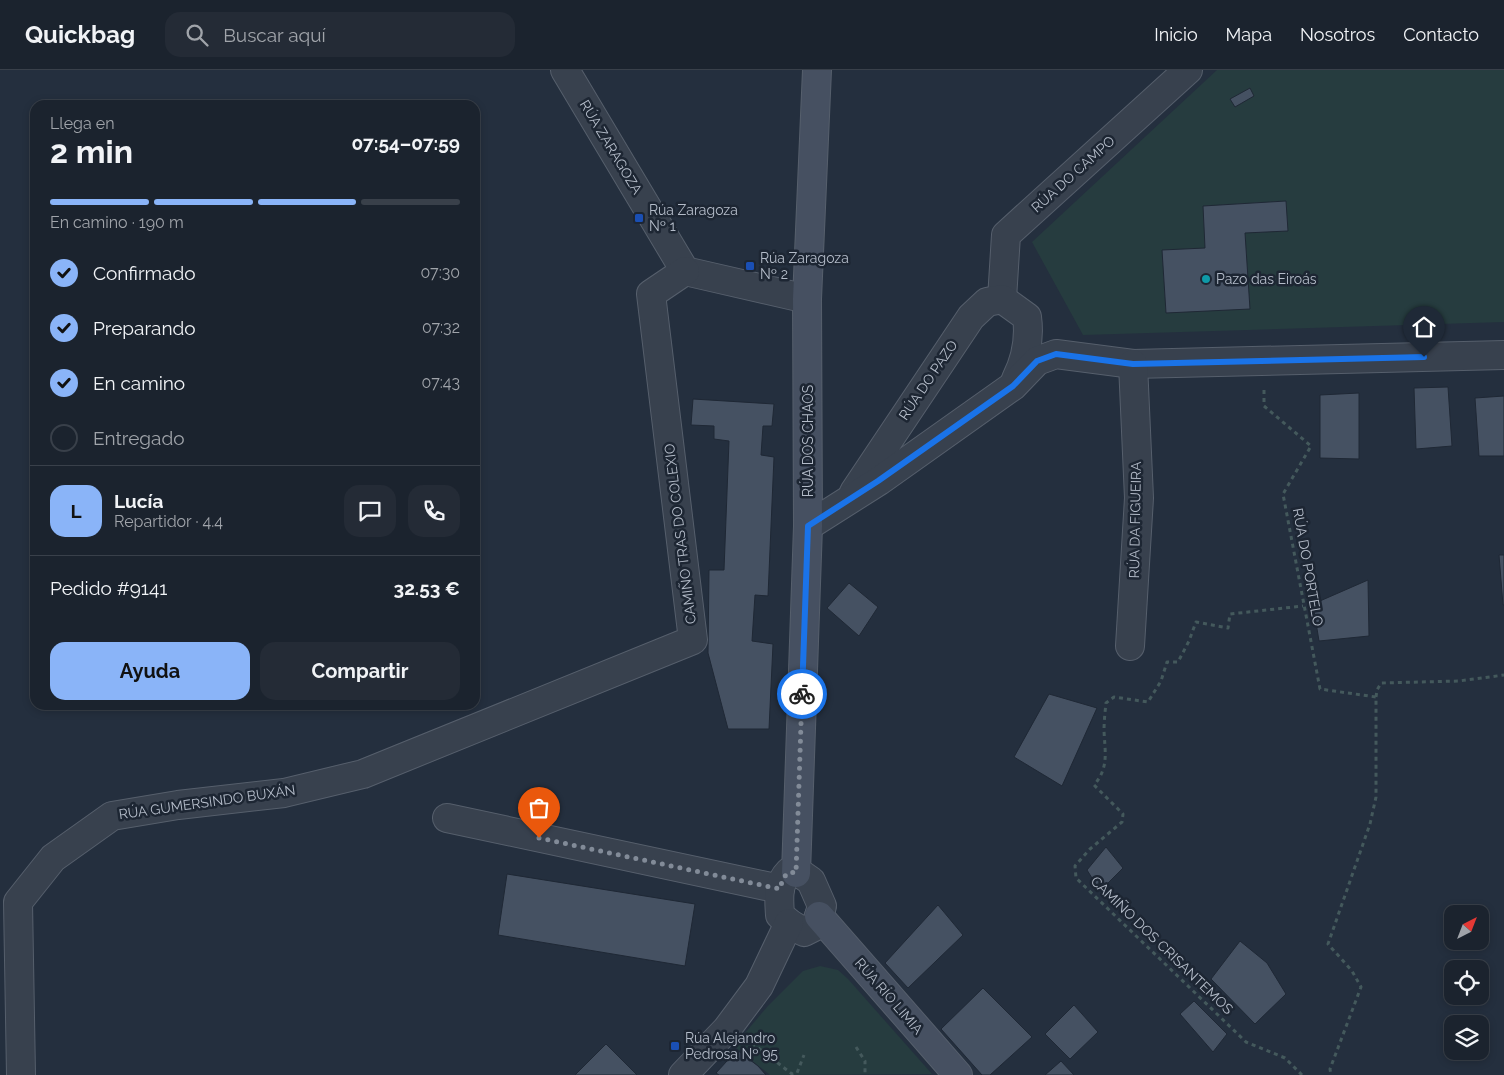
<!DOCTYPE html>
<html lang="es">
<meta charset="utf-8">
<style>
body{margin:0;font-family:Raleway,sans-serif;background:#242b36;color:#f1f3f6;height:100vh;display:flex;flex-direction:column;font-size:19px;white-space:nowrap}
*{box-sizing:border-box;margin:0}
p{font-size:16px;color:#a0a4aa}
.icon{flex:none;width:28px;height:28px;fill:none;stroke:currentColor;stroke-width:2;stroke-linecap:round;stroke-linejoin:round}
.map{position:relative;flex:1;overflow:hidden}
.panel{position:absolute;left:30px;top:30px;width:450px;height:610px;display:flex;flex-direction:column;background:#1b232e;border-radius:15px;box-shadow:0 2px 8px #0003,0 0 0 1px #39404a}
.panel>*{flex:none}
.needle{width:32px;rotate:42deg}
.buttons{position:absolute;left:1444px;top:835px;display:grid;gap:10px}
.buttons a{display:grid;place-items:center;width:45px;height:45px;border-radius:10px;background:#1b232e;box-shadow:0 2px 8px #0003,0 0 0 1px #39404a;font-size:25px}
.pin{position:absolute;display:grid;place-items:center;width:42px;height:42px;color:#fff;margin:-51px -21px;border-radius:50% 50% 50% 0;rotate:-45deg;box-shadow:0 0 5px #0007}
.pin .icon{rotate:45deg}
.courier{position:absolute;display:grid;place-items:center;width:50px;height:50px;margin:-25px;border:4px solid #1a73e8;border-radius:50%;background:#fff;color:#222;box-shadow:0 1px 6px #0007}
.headline em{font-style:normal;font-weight:700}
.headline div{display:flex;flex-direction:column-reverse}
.headline{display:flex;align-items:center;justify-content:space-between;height:85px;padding:0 20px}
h1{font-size:32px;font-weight:700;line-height:38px}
.bar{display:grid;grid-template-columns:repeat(4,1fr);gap:8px 5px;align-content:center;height:60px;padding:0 20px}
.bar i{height:6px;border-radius:4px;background:#39404a}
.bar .on{background:#8ab4f8}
.bar p{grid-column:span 4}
.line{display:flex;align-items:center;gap:12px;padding:0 20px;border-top:1px solid #39404a}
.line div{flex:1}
.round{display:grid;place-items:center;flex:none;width:52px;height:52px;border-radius:15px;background:#242b36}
ol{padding:0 20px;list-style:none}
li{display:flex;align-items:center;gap:15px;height:55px}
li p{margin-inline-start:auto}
li .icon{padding:5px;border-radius:50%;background:#8ab4f8;color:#111;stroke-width:4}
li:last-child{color:#a0a4aa}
li i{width:28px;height:28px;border:2px solid #39404a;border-radius:50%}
.primary-button{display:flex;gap:10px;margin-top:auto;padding:10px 20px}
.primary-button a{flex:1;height:58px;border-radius:15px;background:#8ab4f8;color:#111;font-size:20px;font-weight:700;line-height:58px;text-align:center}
.primary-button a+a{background:#242b36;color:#f1f3f6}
header{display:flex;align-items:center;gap:30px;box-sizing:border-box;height:70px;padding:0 25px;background:#1b232e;border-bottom:1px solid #39404a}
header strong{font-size:24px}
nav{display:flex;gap:28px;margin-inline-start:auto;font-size:18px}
.search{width:350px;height:45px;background:#242b36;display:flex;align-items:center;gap:12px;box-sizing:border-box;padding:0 18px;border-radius:15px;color:#a0a4aa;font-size:19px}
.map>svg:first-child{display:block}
</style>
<header>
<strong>Quickbag</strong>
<div class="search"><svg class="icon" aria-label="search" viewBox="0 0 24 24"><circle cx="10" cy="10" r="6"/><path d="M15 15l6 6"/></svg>Buscar aquí</div>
<nav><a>Inicio</a><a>Mapa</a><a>Nosotros</a><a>Contacto</a></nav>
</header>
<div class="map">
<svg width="1504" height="1005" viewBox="0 0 1504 1005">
<rect width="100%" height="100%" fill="#242f3e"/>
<g fill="#263c3f">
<path d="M1217,0H1504V252L1083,265L1032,172Z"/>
<path d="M820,896L838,900L848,909L932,1004L770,1005L734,976L767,937L803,901Z"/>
</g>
<g fill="#455162" stroke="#1f2835">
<path d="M1250,18L1254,26L1235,37L1230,29Z"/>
<path d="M1286,131L1288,161L1245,163L1250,239L1166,243L1162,180L1205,178L1203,136Z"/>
<path d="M1448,317L1452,376L1416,379L1414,318Z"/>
<path d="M1359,323V389L1320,388V325Z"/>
<path d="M1504,326V386H1479L1475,328Z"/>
<path d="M693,329L774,334L772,356H763L761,385L774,387L768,526L755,525L752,571L773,574L769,659H728L708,583L709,500H724L729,371L714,369V356L691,355Z"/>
<path d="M1499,485H1504V535H1503Z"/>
<path d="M1368,510L1369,566L1319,571L1313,534Z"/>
<path d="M849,513L878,537L859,566L827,538Z"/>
<path d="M1049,624L1097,638L1062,716L1014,687Z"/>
<path d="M1106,777L1123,798L1100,821L1087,800Z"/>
<path d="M507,804L695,834L685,896L498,865Z"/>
<path d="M938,835L963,865L908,918L885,893Z"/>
<path d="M1240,871L1267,893L1286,924L1255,954L1211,909Z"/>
<path d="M983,918L1032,967L990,1005H982L941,959Z"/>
<path d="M1194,931L1227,964L1213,982L1180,944Z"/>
<path d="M1074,935L1098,962L1070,989L1045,964Z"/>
<path d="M606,974L637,1005H575Z"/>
<path d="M737,980L758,996L766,1005H719L716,1003Z"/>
<path d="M1061,991L1074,1005H1045Z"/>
</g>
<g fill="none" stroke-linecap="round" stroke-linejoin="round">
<g stroke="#565f6c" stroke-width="30">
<g id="street">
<path d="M565,0L685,201L807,229"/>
<path d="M1002,229L1006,165L1188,0"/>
<path d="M854,422L971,247L987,232L1002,229L1027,247C1030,269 1026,289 1016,309"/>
<path d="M808,456L879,411L1013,316L1037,291L1056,284L1133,294L1504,285"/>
<path d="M1130,576L1139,428L1133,294"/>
<path d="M447,748L780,819"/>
<path d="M789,802L801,804L811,811L822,836L816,856L804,862L789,853L780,845C779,829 777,814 789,802Z"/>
<path d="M21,1005L18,832L53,788L112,746L178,735L284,723L363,704L693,570L651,224L685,201"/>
<path d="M683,1005L727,959L759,916L789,853"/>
</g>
</g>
<g stroke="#565f6c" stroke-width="30">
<g id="secondary">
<path d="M796,803L808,456L807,229L817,0"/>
<path d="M819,846L958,1005"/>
</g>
</g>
<g stroke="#44595c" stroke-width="3" stroke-dasharray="4 4" stroke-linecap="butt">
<path d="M1264,320V336L1311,376L1283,424L1320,619L1376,627V727L1370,754L1328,874L1352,901L1361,917L1330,999L1331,1005"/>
<path d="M1376,627L1377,620L1381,613L1459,611L1504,605"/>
<path d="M752,973L792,1004L797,1003L804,985"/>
<path d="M856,977L865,991V1005"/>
<path d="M1302,1005L1285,988L1246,972L1076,808L1075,796L1090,779L1122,752L1123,744L1094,715C1109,698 1105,682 1104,661C1104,652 1105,642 1106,633L1114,627L1148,632L1161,611L1167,592H1178L1189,571L1196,552L1228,558L1230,544L1303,536"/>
</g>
<use href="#street" stroke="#38414e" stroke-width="28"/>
<use href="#secondary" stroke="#465061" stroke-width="28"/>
</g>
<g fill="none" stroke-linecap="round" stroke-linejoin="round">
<path stroke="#828b98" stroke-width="5" stroke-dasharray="0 9" d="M539,768L780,819L783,808L789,802L796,803L802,624"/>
<path stroke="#1a73e8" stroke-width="6" d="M802,624L808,456L878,411L1013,316L1037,291L1056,284L1133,294L1424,287"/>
</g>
<g fill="#1a4fb4" stroke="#1d2633" stroke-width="2">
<rect x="634" y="143" width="10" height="10" rx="2.5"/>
<rect x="745" y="191" width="10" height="10" rx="2.5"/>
<rect x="670" y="971" width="10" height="10" rx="2.5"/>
</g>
<circle fill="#0f9aa8" stroke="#1d2633" stroke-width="2" cx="1206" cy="209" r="5"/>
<g text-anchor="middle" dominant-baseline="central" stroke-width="5" stroke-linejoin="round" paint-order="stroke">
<g font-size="14" fill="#b4bcc9" stroke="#1d2633">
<text transform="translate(611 77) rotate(59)">RÚA ZARAGOZA</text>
<text transform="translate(1073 104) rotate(-42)">RÚA DO CAMPO</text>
<text transform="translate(928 310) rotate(-56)">RÚA DO PAZO</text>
<text transform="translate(808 371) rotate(-90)">RÚA DOS CHAOS</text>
<text transform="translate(1135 450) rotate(-89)">RÚA DA FIGUEIRA</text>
<text transform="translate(680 464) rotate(-97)">CAMIÑO TRAS DO COLEXIO</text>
<text transform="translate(1308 497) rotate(80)">RÚA DO PORTELO</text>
<text transform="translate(207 732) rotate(-8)">RÚA GUMERSINDO BUXÁN</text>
<text transform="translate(1162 875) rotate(44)">CAMIÑO DOS CRISANTEMOS</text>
<text transform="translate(889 926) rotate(49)">RÚA RÍO LIMIA</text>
</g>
<g font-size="14" fill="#b4bcc9" stroke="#1d2633" text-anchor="start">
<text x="649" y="140">Rúa Zaragoza<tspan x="649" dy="16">Nº 1</tspan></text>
<text x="760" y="188">Rúa Zaragoza<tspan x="760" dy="16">Nº 2</tspan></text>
<text x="1216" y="209">Pazo das Eiroás</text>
<text x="685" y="968">Rúa Alejandro<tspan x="685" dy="16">Pedrosa Nº 95</tspan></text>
</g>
</g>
</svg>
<div class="buttons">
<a><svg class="needle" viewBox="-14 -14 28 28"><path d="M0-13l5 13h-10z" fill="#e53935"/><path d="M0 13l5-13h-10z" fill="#a0a4aa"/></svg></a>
<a><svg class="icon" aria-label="locate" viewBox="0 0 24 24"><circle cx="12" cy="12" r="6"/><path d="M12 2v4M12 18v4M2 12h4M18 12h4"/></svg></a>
<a><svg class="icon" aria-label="layers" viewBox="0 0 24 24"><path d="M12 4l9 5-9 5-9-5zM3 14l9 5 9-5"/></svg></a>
</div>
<div class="pin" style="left:539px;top:768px;background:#ea580c"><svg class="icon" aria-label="bag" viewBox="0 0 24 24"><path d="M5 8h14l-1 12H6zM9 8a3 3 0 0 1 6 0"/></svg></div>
<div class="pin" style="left:1424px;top:287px;background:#1f2937"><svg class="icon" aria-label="home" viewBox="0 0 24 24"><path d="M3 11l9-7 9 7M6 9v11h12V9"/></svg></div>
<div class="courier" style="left:802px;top:624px"><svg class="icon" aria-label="bike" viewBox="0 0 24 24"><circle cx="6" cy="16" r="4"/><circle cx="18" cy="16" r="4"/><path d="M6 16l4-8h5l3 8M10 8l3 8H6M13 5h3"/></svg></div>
<section class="panel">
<div class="headline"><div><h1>2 min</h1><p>Llega en</p></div><em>07:54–07:59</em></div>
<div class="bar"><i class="on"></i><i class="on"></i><i class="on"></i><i></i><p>En camino · 190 m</p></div>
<ol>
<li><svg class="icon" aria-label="check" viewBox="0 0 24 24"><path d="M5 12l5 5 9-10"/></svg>Confirmado<p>07:30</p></li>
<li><svg class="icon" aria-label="check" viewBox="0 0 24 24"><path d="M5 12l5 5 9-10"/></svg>Preparando<p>07:32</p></li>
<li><svg class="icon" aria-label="check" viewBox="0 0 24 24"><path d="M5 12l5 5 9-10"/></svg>En camino<p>07:43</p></li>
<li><i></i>Entregado</li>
</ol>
<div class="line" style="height:90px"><b class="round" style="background:#8ab4f8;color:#111">L</b><div><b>Lucía</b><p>Repartidor · 4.4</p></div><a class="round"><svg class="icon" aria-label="chat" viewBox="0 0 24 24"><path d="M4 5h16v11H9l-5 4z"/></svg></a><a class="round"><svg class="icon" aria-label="phone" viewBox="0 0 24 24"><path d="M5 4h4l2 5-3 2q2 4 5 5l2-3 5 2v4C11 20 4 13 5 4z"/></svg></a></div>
<div class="line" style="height:65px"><div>Pedido #9141</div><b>32.53 €</b></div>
<div class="primary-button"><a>Ayuda</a><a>Compartir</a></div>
</section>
</div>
